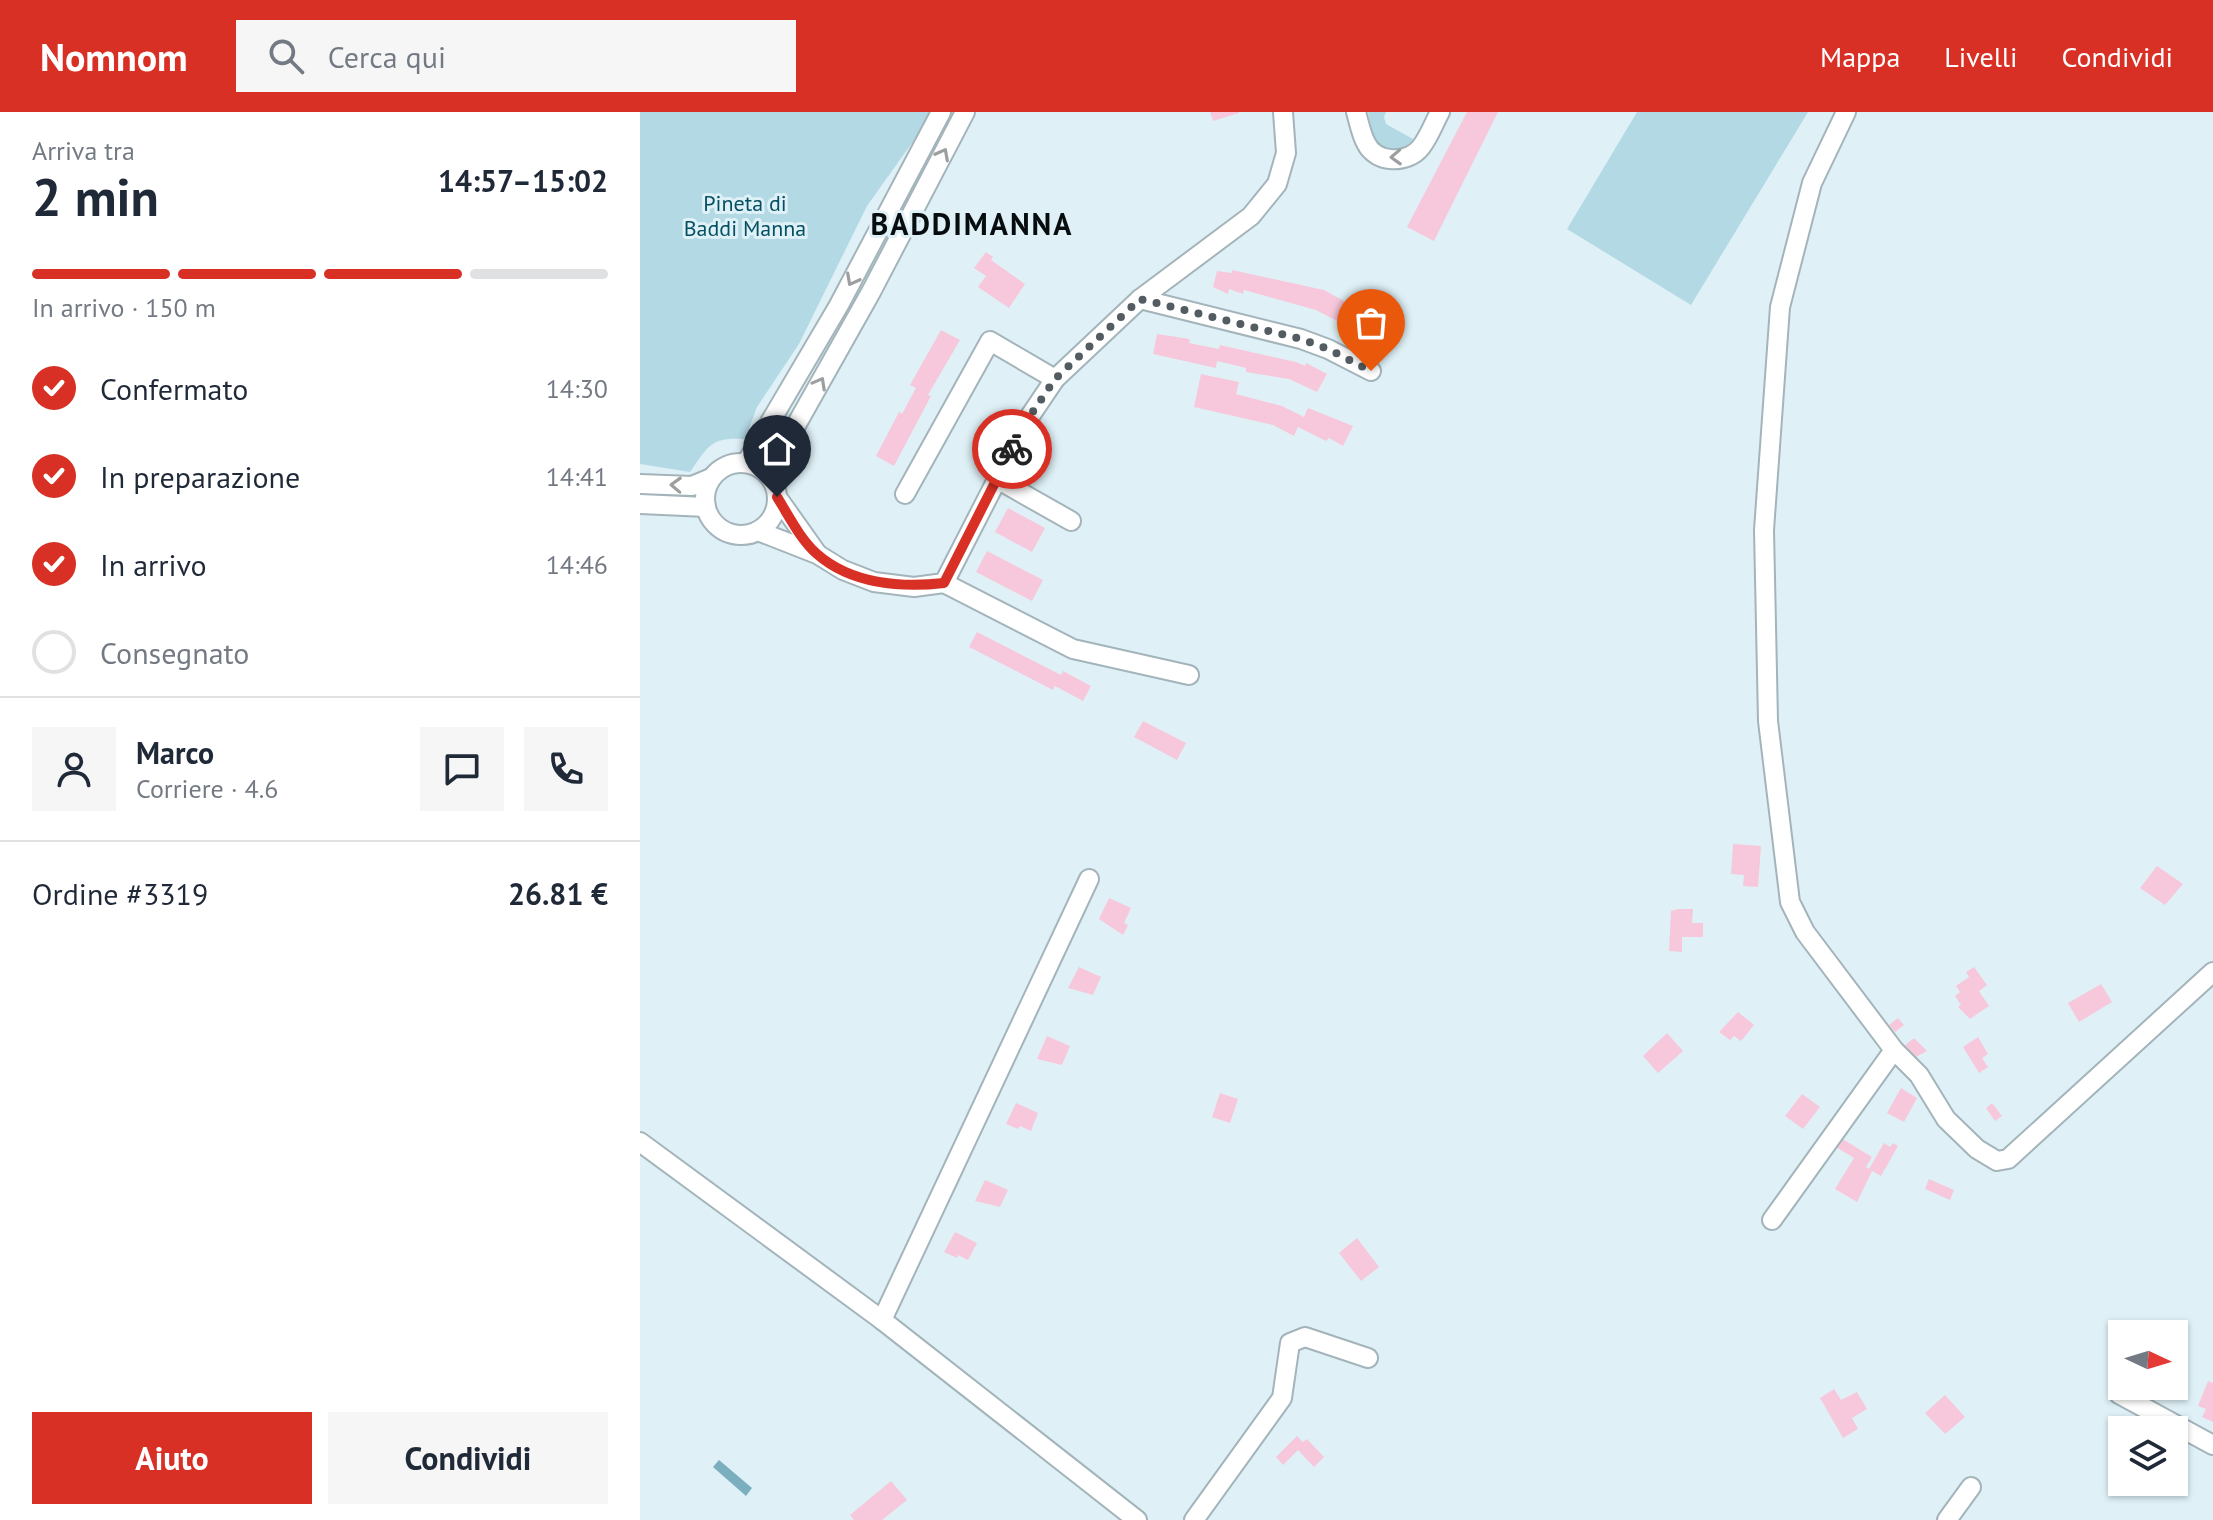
<!DOCTYPE html>
<html lang="it">
<meta charset="utf-8">
<style>
body{margin:0;font-family:"PT Sans",sans-serif;background:#f6f6f7;color:#1f2937;height:100vh;display:flex;flex-direction:column;font-size:30px;white-space:nowrap}
*{box-sizing:border-box;margin:0}
p{font-size:26px;color:#747a83}
.icon{flex:none;width:44px;height:44px;fill:none;stroke:currentColor;stroke-width:2;stroke-linecap:round;stroke-linejoin:round}
.map{position:relative;flex:1;overflow:hidden}
.drawer{display:flex;flex-direction:column;background:#fff;width:640px}
.drawer>*{flex:none}
.needle{width:52px;rotate:94deg}
.controls{position:absolute;left:1468px;top:1208px;display:grid;gap:16px}
.controls a{display:grid;place-items:center;width:80px;height:80px;border-radius:0px;background:#fff;box-shadow:0 2px 6px #0004;font-size:40px}
.pin{position:absolute;display:grid;place-items:center;width:68px;height:68px;color:#fff;margin:-82px -34px;border-radius:50% 50% 50% 0;rotate:-45deg;box-shadow:0 0 8px #0007}
.pin .icon{rotate:45deg}
.courier{position:absolute;display:grid;place-items:center;width:80px;height:80px;margin:-40px;border:6px solid #d93025;border-radius:50%;background:#fff;color:#222;box-shadow:0 2px 10px #0007}
.summary em{font-style:normal;font-weight:800}
.summary div{display:flex;flex-direction:column-reverse}
.summary{display:flex;align-items:center;justify-content:space-between;height:136px;padding:0 32px}
h1{font-size:52px;font-weight:800;line-height:60px}
.bar{display:grid;grid-template-columns:repeat(4,1fr);gap:12px 8px;align-content:center;height:96px;padding:0 32px}
.bar i{height:10px;border-radius:6px;background:#e0e1e3}
.bar .current{background:#d93025}
.bar p{grid-column:span 4}
.line{display:flex;align-items:center;gap:20px;padding:0 32px;border-top:2px solid #e0e1e3}
.line div{flex:1}
.round{display:grid;place-items:center;flex:none;width:84px;height:84px;border-radius:0px;background:#f6f6f7}
ol{padding:0 32px;list-style:none}
li{display:flex;align-items:center;gap:24px;height:88px}
li p{margin-inline-start:auto}
li .icon{padding:8px;border-radius:50%;background:#d93025;color:#fff;stroke-width:4}
li:last-child{color:#747a83}
li i{width:44px;height:44px;border:4px solid #e0e1e3;border-radius:50%}
.action{display:flex;gap:16px;margin-top:auto;padding:16px 32px}
.action a{flex:1;height:92px;border-radius:0px;background:#d93025;color:#fff;font-size:32px;font-weight:800;line-height:92px;text-align:center}
.action a+a{background:#f6f6f7;color:#1f2937}
header{display:flex;align-items:center;gap:48px;box-sizing:border-box;height:112px;padding:0 40px;background:#d93025;color:#fff}
header strong{font-size:38px}
nav{display:flex;gap:44px;margin-inline-start:auto;font-size:28px}
.search{width:560px;height:72px;background:#f6f6f7;display:flex;align-items:center;gap:20px;box-sizing:border-box;padding:0 28px;border-radius:0px;color:#747a83;font-size:30px}
main{display:flex;flex:1;min-height:0}
.map>svg:first-child{display:block}
</style>
<header>
<strong>Nomnom</strong>
<div class="search"><svg class="icon" aria-label="search" viewBox="0 0 24 24"><circle cx="10" cy="10" r="6"/><path d="M15 15l6 6"/></svg>Cerca qui</div>
<nav><a>Mappa</a><a>Livelli</a><a>Condividi</a></nav>
</header>
<main>
<section class="drawer">
<div class="summary"><div><h1>2 min</h1><p>Arriva tra</p></div><em>14:57–15:02</em></div>
<div class="bar"><i class="current"></i><i class="current"></i><i class="current"></i><i></i><p>In arrivo · 150 m</p></div>
<ol>
<li><svg class="icon" aria-label="check" viewBox="0 0 24 24"><path d="M5 12l5 5 9-10"/></svg>Confermato<p>14:30</p></li>
<li><svg class="icon" aria-label="check" viewBox="0 0 24 24"><path d="M5 12l5 5 9-10"/></svg>In preparazione<p>14:41</p></li>
<li><svg class="icon" aria-label="check" viewBox="0 0 24 24"><path d="M5 12l5 5 9-10"/></svg>In arrivo<p>14:46</p></li>
<li><i></i>Consegnato</li>
</ol>
<div class="line" style="height:144px"><a class="round"><svg class="icon" aria-label="person" viewBox="0 0 24 24"><circle cx="12" cy="8" r="4"/><path d="M4 21q1-7 8-7t8 7"/></svg></a><div><b>Marco</b><p>Corriere · 4.6</p></div><a class="round"><svg class="icon" aria-label="chat" viewBox="0 0 24 24"><path d="M4 5h16v11H9l-5 4z"/></svg></a><a class="round"><svg class="icon" aria-label="phone" viewBox="0 0 24 24"><path d="M5 4h4l2 5-3 2q2 4 5 5l2-3 5 2v4C11 20 4 13 5 4z"/></svg></a></div>
<div class="line" style="height:104px"><div>Ordine #3319</div><b>26.81 €</b></div>
<div class="action"><a>Aiuto</a><a>Condividi</a></div>
</section>
<div class="map">
<svg width="1573" height="1408" viewBox="0 0 1573 1408">
<rect width="100%" height="100%" fill="#dff1f7"/>
<g fill="#b3d9e5">
<path d="M0,0H294L227,94L159,232L117,295L105,327C71,325 69,333 50,360L0,352Z"/>
<path d="M728,0H746L744,5L746,12L773,27C764,40 744,42 735,26C731,19 730,8 728,0Z"/>
<path d="M997,0H1168L1051,193L927,117Z"/>
</g>
<path fill="#7baebf" d="M79,1348L112,1376L106,1384L73,1355Z"/>
<g fill="#f7c8db">
<path d="M570,0H599V1L573,9Z"/>
<path d="M827,0H858L794,129L767,115Z"/>
<path d="M346,140L353,145L351,148L385,172L369,196L338,175L346,164L334,156Z"/>
<path d="M592,158L684,178L753,216L742,236L721,224L722,222L676,198L604,178L603,182L589,177L588,182L573,175L577,159L592,161Z"/>
<path d="M301,218L320,228L288,283L291,284L254,354L236,344L259,300L262,302L276,276L270,273Z"/>
<path d="M517,222L550,227L549,231L579,237L580,233L656,250L665,254L666,251L687,262L677,280L649,267L606,260V256L577,249L576,256L513,242Z"/>
<path d="M561,262L599,270L596,282L642,294L664,305L668,296L713,314L703,334L689,326L686,329L658,315L654,324L633,313L554,295Z"/>
<path d="M368,396L405,416L392,440L355,420Z"/>
<path d="M347,439L403,468L392,489L336,460Z"/>
<path d="M337,520L421,563L423,559L451,574L443,589L415,574L413,578L329,535Z"/>
<path d="M503,609L546,631L537,648L494,625Z"/>
<path d="M1093,732L1121,734L1118,775L1103,774L1104,763L1091,762Z"/>
<path d="M1517,754L1543,772L1525,793L1500,776Z"/>
<path d="M469,786L491,796L484,811L488,813L483,823L459,807Z"/>
<path d="M1038,797H1053L1052,811H1063V825H1042V840L1029,839L1031,799Z"/>
<path d="M439,855L461,865L453,883L428,876Z"/>
<path d="M1334,855L1347,873L1339,879L1349,894L1330,907L1318,895L1321,893L1315,884L1320,880L1316,874L1329,865L1326,860Z"/>
<path d="M1461,872L1472,890L1439,910L1428,891Z"/>
<path d="M1098,900L1114,913L1101,929L1094,924L1090,928L1079,920Z"/>
<path d="M1258,906L1264,913L1255,920L1249,913Z"/>
<path d="M1027,921L1043,939L1018,961L1003,944Z"/>
<path d="M407,924L430,934L422,953L397,947Z"/>
<path d="M1338,925L1348,942L1342,946L1348,955L1339,961L1323,935Z"/>
<path d="M1274,926L1287,939L1274,946L1264,934Z"/>
<path d="M1261,976L1277,986L1264,1010L1247,1001Z"/>
<path d="M580,981L598,987L590,1011L572,1005Z"/>
<path d="M1162,982L1180,995L1163,1017L1145,1004Z"/>
<path d="M376,991L398,1001L391,1019L380,1014L378,1017L366,1012Z"/>
<path d="M1352,991L1362,1004L1355,1009L1346,996Z"/>
<path d="M1201,1026L1232,1045L1226,1055L1229,1057L1244,1031L1250,1035L1253,1031L1258,1034L1241,1064L1232,1059L1217,1090L1195,1077L1214,1046L1196,1035Z"/>
<path d="M1289,1067L1314,1078L1310,1088L1285,1077Z"/>
<path d="M345,1068L368,1078L360,1095L335,1089Z"/>
<path d="M315,1120L337,1131L328,1148L318,1143L317,1146L304,1140Z"/>
<path d="M717,1126L739,1155L721,1169L699,1141Z"/>
<path d="M1568,1269L1573,1271V1310L1562,1305L1566,1297L1558,1294Z"/>
<path d="M1194,1277L1201,1288L1217,1280L1227,1297L1212,1306L1218,1317L1203,1326L1180,1286Z"/>
<path d="M1305,1283L1325,1305L1305,1322L1285,1301Z"/>
<path d="M657,1324L663,1330L667,1327L684,1345L674,1355L658,1338L643,1353L636,1345Z"/>
<path d="M251,1369L267,1388L242,1408H214L210,1403Z"/>
</g>
<g fill="none" stroke-linecap="round" stroke-linejoin="round">
<g stroke="#a3b4ba" stroke-width="22">
<g id="minor">
<path d="M716,0C719,10 721,22 726,31C736,52 768,52 781,35C789,25 794,11 800,0"/>
<path d="M1206,0L1172,71L1140,195L1124,418L1128,609L1150,790L1165,820L1254,938L1279,963L1306,1007L1337,1037L1357,1049L1368,1047L1573,860"/>
<path d="M500,187L661,227L688,237L731,259"/>
<path d="M106,351L199,193L301,0"/>
<circle cx="101" cy="387" r="36"/>
<path d="M128,363L231,180L325,0"/>
<path d="M357,367L431,409"/>
<path d="M0,372L52,374L71,366"/>
<path d="M265,382L350,229L415,267"/>
<path d="M137,385L176,440"/>
<path d="M0,392L66,395"/>
<path d="M118,419L177,442L203,458L234,470L274,475L304,471L388,307L415,267L500,187L611,104L637,72L646,41L643,0"/>
<path d="M304,471L433,537L549,563"/>
<path d="M0,1030L242,1208L497,1408"/>
<path d="M1132,1108L1254,938"/>
<path d="M242,1208L449,767"/>
<path d="M1479,1282L1573,1333"/>
<path d="M554,1408L642,1286L650,1231L665,1225L728,1246"/>
<path d="M1307,1408L1331,1375"/>
</g>
</g>
<use href="#minor" stroke="#fff" stroke-width="18"/>
</g>
<defs><path id="oneway-chevron" d="M-2-3.5L2.5 0L-2 3.5" fill="none" stroke-width="1.6" stroke-linecap="round" stroke-linejoin="round" transform="scale(2)"/></defs>
<g stroke="#9c9e9f">
<use href="#oneway-chevron" transform="translate(303 42) rotate(-62)"/>
<use href="#oneway-chevron" transform="translate(756 45) rotate(178)"/>
<use href="#oneway-chevron" transform="translate(212 168) rotate(118)"/>
<use href="#oneway-chevron" transform="translate(180 271) rotate(-61)"/>
<use href="#oneway-chevron" transform="translate(36 373) rotate(-178)"/>
</g>
<g fill="none" stroke-linecap="round" stroke-linejoin="round">
<path stroke="#535c60" stroke-width="8" stroke-dasharray="0 14.4" d="M372,337L388,307L415,267L500,187L661,227L688,237L731,259"/>
<path stroke="#d93025" stroke-width="10" d="M137,385C149,404 160,427 177,442C211,472 261,476 304,471L372,337"/>
</g>
<g text-anchor="middle" dominant-baseline="central" stroke-width="6" stroke-linejoin="round" paint-order="stroke">
<g font-size="22" fill="#045063" stroke="#dff1f7">
<text x="105" y="91">Pineta di<tspan x="105" dy="25">Baddi Manna</tspan></text>
</g>
<g font-size="30" font-weight="bold" letter-spacing="2" fill="#070c0f" stroke="#dff1f7">
<text x="332" y="111">BADDIMANNA</text>
</g>
</g>
</svg>
<div class="controls">
<a><svg class="needle" viewBox="-14 -14 28 28"><path d="M0-13l5 13h-10z" fill="#e53935"/><path d="M0 13l5-13h-10z" fill="#747a83"/></svg></a>
<a><svg class="icon" aria-label="layers" viewBox="0 0 24 24"><path d="M12 4l9 5-9 5-9-5zM3 14l9 5 9-5"/></svg></a>
</div>
<div class="pin" style="left:731px;top:259px;background:#ea580c"><svg class="icon" aria-label="bag" viewBox="0 0 24 24"><path d="M5 8h14l-1 12H6zM9 8a3 3 0 0 1 6 0"/></svg></div>
<div class="pin" style="left:137px;top:385px;background:#1f2937"><svg class="icon" aria-label="home" viewBox="0 0 24 24"><path d="M3 11l9-7 9 7M6 9v11h12V9"/></svg></div>
<div class="courier" style="left:372px;top:337px"><svg class="icon" aria-label="bike" viewBox="0 0 24 24"><circle cx="6" cy="16" r="4"/><circle cx="18" cy="16" r="4"/><path d="M6 16l4-8h5l3 8M10 8l3 8H6M13 5h3"/></svg></div>
</div>
</main>
